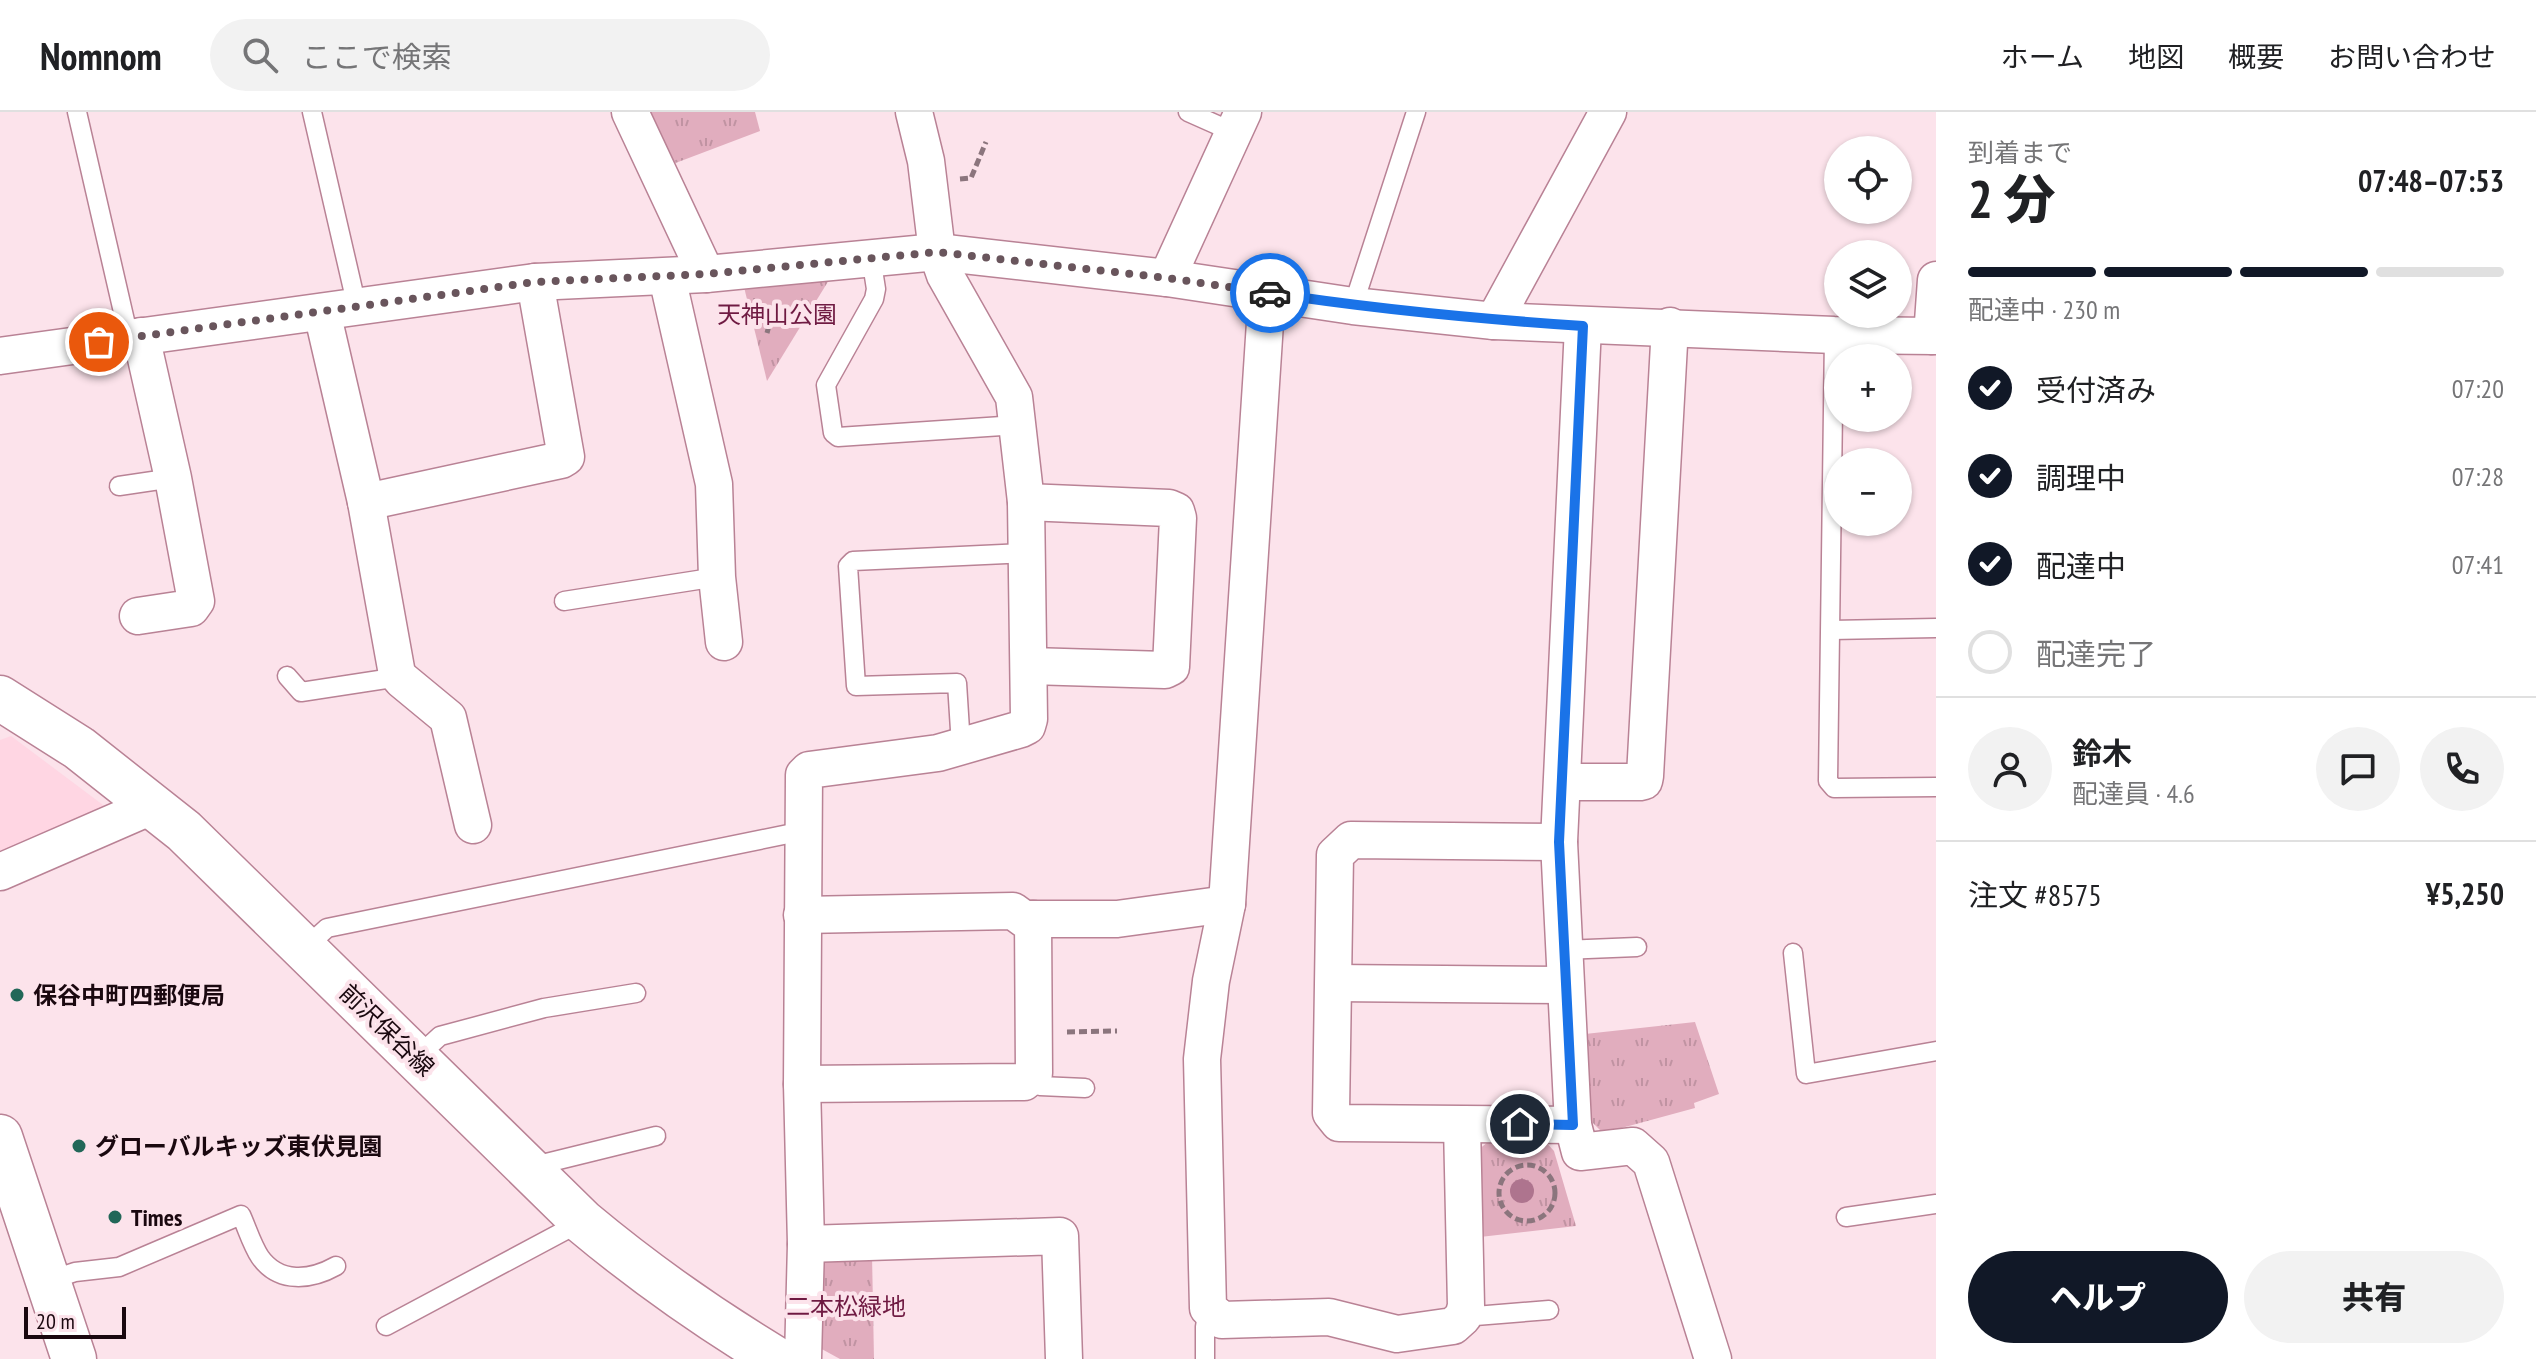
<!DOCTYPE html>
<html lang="ja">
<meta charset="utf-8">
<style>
body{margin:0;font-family:"PT Sans Narrow","Noto Sans JP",sans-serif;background:#f2f2f2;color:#202124;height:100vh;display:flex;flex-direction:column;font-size:30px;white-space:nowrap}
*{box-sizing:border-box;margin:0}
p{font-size:26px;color:#757577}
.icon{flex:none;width:44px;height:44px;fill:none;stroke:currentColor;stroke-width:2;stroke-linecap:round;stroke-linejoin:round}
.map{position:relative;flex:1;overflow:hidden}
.details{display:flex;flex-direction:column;background:#fff;width:600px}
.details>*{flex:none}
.tools{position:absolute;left:1824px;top:24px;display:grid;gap:16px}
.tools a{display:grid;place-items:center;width:88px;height:88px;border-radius:50%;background:#fff;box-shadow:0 2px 6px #0004;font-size:40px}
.scale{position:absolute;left:24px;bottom:20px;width:102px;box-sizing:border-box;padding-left:8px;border:4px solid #1a080f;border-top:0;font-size:22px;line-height:28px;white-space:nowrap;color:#1a080f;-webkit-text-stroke:6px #fce3eb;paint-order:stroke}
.pin{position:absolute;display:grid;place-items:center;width:68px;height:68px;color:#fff;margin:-34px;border:4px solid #fff;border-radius:50%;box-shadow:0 2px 8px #0007}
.courier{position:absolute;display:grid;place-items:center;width:80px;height:80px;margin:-40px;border:6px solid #1a73e8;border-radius:50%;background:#fff;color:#222;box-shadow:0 2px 10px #0007}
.summary em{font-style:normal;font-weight:800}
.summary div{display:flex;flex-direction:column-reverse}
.summary{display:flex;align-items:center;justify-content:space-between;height:136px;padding:0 32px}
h1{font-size:52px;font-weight:800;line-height:60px}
.bar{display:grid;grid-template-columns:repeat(4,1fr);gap:12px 8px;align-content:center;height:96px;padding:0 32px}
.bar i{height:10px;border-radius:6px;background:#e0e0e0}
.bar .on{background:#111827}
.bar p{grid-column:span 4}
.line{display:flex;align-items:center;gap:20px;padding:0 32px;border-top:2px solid #e0e0e0}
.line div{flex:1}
.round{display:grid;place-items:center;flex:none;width:84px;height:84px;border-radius:42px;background:#f2f2f2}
ol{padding:0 32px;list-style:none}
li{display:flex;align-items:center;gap:24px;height:88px}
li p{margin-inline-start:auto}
li .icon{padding:8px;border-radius:50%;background:#111827;color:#fff;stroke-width:4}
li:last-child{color:#757577}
li i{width:44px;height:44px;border:4px solid #e0e0e0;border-radius:50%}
.primary-button{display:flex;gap:16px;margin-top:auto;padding:16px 32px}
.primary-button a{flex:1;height:92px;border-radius:48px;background:#111827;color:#fff;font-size:32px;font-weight:800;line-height:92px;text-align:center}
.primary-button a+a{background:#f2f2f2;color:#202124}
header{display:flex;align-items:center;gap:48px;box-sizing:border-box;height:112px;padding:0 40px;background:#fff;border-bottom:2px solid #e0e0e0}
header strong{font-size:38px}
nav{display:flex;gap:44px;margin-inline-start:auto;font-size:28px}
.search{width:560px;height:72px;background:#f2f2f2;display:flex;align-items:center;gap:20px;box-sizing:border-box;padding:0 28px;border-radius:44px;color:#757577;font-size:30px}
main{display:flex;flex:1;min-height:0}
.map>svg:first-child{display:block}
</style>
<header>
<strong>Nomnom</strong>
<div class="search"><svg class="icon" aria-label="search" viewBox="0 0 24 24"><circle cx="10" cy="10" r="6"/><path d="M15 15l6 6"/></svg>ここで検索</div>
<nav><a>ホーム</a><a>地図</a><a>概要</a><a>お問い合わせ</a></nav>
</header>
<main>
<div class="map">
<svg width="1936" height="1247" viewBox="0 0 1936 1247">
<defs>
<pattern id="park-tufts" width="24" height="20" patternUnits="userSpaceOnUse" patternTransform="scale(2)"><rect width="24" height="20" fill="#e1adbe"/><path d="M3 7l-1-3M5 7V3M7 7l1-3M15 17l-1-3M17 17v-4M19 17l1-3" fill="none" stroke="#c093a2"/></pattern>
</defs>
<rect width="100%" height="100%" fill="#fce3eb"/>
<path fill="#ffd6e3" d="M11,624L107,696L0,744V628Z"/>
<g fill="url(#park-tufts)">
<path d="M636,0H755L760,19L665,55Z"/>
<path d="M829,168L767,269L744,175Z"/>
<path d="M1695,910L1719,982L1694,991L1695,996L1603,1021L1591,1009L1585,922Z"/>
<path d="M1544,1028L1554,1039L1576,1114L1480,1125L1477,1039L1489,1029Z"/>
<path d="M872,1142L874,1247H840L818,1235V1154L827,1143Z"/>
</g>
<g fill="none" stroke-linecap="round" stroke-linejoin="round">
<g stroke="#b98295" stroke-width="21">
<g id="service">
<path d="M77,0L129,226"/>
<path d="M312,0L357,195"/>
<path d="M1188,0L1233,20"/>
<path d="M871,145L876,177L874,187L826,273L833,321L838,325L1017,313"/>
<path d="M1353,194L1416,0"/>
<path d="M1834,223L1828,669L1834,676L1936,675"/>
<path d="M119,374L173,366"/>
<path d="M564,489L717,465"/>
<path d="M1831,518L1936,516"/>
<path d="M287,564L301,580L399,565"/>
<path d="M961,634L957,571L856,574L848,454L853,449L1026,441"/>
<path d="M304,837L327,816L803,719"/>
<path d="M1563,838L1637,835"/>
<path d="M1793,841L1806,962L1936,939"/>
<path d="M416,946L440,924L544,896L636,881"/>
<path d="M1030,967L1040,974L1085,976"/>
<path d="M530,1055L656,1024"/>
<path d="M1846,1105L1936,1092"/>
<path d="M48,1169L75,1160L119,1155L241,1103C247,1116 252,1133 260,1145C279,1172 311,1168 336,1154"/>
<path d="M1463,1205L1549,1198"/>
<path d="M386,1214L581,1110"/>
<path d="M1205,1247V1215L1208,1196"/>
</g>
</g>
<g stroke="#b98295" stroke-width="39">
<g id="minor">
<path d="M630,0L706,162"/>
<path d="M667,165L714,372L717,465L724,530"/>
<path d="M1167,166L1243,0"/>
<path d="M1267,180L1227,792L1211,869L1202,947L1208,1196L1222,1208L1329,1205L1397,1222L1453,1214L1463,1205L1466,1194L1462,1013"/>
<path d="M322,200L366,390L397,562L402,568L448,606L473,713"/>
<path d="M1494,209L1608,0"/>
<path d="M1583,214L1559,730L1573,1013L1580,1040L1633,1034L1651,1050L1713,1247"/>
<path d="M1932,224L1936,168"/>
<path d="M0,244L535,170L706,162L937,140L1167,166L1353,194L1494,209L1834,223L1936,224"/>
<path d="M366,390L561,348L566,345L535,170"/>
<path d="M1026,390L1169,396L1176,399L1178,406L1171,555L1165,558L1030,554"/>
<path d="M138,504L191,496L196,489L173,366L141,224"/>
<path d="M1563,670H1640L1644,669L1645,664L1670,214"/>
<path d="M1559,730L1351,728L1335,743L1331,1001L1339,1011L1573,1013"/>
<path d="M0,760L154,693"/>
<path d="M802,803L1013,799L1024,807H1033L1034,961L1024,970L802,972"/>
<path d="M1033,807H1117L1227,792"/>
<path d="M1334,871L1565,873"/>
<path d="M806,1132L1060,1124L1064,1247"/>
<path d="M803,1247L806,1132L802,972L804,663L809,658L938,641L1021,617L1027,614L1029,607L1026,390L1014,285L945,163L937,140L926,49L914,0"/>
</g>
</g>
<g stroke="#b98295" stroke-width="47">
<path id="tertiary" d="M0,1025L74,1247"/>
</g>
<g stroke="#b98295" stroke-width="47">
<path id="secondary" d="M0,586L79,636L184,719L583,1110C644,1161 708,1206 776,1247"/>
</g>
<g stroke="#8b757d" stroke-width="5" stroke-dasharray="8 4" stroke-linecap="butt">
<path d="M960,67L971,66L986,30"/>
<path d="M767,221L776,188"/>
<path d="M1067,920L1117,919"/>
<circle cx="1527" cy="1081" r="28"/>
</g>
<use href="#service" stroke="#fff" stroke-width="18"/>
<use href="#minor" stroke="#fff" stroke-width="36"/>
<use href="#tertiary" stroke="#fff" stroke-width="44"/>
<use href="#secondary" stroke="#fff" stroke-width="44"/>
</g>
<circle fill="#ae748e" cx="1522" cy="1079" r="12"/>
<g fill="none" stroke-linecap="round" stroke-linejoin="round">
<path stroke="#69555c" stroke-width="8" stroke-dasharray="0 14.4" d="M99,230L535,170L706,162L937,140L1167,166L1270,181"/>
<path stroke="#1a73e8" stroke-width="10" d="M1270,181C1374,197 1478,207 1583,214L1559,730L1573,1013L1520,1012"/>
</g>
<g fill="#226758" stroke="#fce3eb" stroke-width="3">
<circle cx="17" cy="883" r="8"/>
<circle cx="79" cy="1034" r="8"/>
<circle cx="115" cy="1105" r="8"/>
</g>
<g text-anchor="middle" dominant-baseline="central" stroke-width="8" stroke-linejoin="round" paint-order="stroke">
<g font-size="24" fill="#6f1a42" stroke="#fce3eb">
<text x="777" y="202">天神山公園</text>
<text x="846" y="1194">二本松緑地</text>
</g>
<g font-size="24" font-weight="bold" fill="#1a080f" stroke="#fce3eb" text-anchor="start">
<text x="33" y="883">保谷中町四郵便局</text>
<text x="95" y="1034">グローバルキッズ東伏見園</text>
<text x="131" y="1105">Times</text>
</g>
<g font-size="24" fill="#1a080f" stroke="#fce3eb">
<text transform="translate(387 918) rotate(44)">前沢保谷線</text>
</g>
</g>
</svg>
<div class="tools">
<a><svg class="icon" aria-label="locate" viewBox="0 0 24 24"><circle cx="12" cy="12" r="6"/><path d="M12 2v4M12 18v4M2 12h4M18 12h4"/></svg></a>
<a><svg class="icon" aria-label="layers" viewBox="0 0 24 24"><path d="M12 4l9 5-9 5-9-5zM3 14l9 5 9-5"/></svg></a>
<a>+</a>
<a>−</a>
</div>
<div class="scale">20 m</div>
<div class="pin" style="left:99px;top:230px;background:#ea580c"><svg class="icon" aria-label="bag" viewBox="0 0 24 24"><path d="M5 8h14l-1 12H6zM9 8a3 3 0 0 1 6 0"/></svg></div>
<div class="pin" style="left:1520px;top:1012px;background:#1f2937"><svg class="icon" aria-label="home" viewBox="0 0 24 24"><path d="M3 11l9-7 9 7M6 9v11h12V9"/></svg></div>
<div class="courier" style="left:1270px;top:181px"><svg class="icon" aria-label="car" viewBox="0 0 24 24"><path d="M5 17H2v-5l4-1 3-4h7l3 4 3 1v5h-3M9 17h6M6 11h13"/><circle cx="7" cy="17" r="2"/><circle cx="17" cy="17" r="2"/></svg></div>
</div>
<section class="details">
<div class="summary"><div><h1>2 分</h1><p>到着まで</p></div><em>07:48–07:53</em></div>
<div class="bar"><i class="on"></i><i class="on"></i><i class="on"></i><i></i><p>配達中 · 230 m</p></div>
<ol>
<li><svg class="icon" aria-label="check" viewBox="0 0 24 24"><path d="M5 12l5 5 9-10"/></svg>受付済み<p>07:20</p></li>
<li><svg class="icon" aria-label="check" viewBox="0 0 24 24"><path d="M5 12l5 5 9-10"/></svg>調理中<p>07:28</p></li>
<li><svg class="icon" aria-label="check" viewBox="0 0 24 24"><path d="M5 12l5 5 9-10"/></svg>配達中<p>07:41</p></li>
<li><i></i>配達完了</li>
</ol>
<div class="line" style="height:144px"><a class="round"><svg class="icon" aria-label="person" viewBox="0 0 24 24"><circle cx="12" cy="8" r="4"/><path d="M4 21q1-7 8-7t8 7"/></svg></a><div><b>鈴木</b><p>配達員 · 4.6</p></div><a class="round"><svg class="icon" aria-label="chat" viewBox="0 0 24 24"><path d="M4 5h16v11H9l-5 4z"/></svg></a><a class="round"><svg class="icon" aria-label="phone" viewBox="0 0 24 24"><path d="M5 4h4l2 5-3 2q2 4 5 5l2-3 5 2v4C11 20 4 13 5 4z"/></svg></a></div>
<div class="line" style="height:104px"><div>注文 #8575</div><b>¥5,250</b></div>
<div class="primary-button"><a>ヘルプ</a><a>共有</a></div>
</section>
</main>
